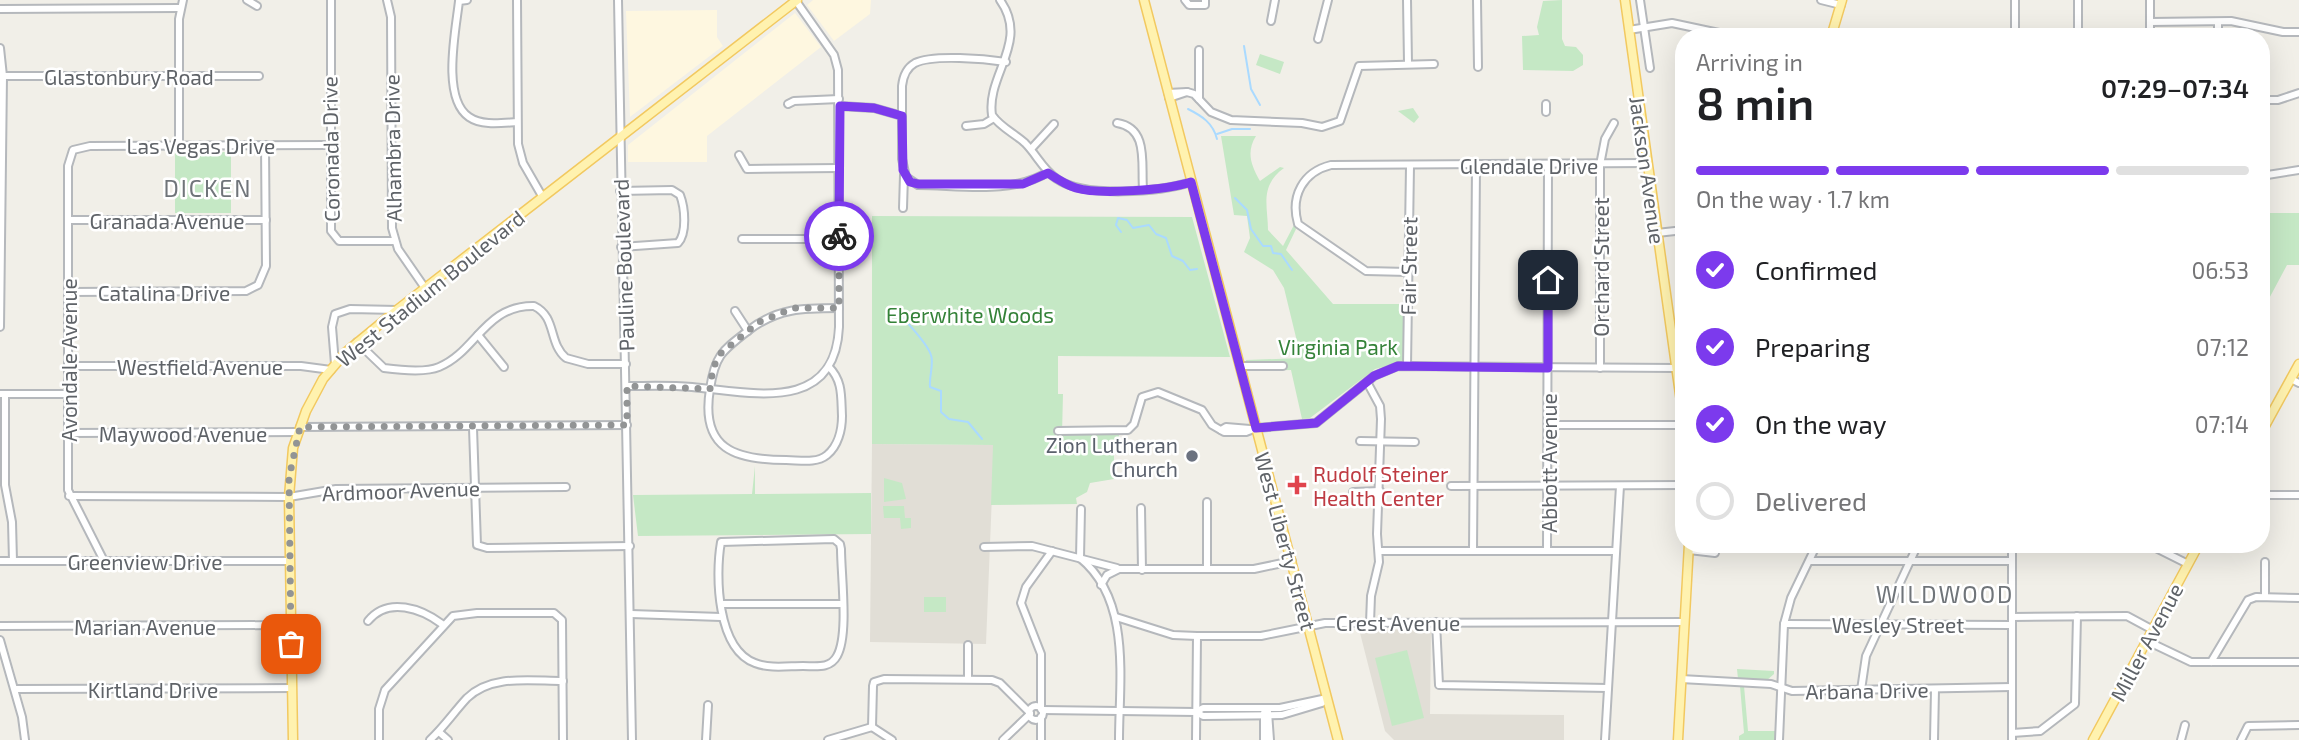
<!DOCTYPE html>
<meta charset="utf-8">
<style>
body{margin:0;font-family:"Exo 2",sans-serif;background:#f2f2f2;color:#202124;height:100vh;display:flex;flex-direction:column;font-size:26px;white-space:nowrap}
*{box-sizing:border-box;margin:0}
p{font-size:23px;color:#757577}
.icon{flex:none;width:38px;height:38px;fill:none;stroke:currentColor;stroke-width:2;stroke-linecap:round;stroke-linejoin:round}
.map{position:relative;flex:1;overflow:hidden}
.details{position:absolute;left:1675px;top:28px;width:595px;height:525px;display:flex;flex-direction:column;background:#fff;border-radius:28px;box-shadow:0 7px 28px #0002}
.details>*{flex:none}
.pin{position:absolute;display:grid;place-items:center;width:60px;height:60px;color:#fff;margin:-30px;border-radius:14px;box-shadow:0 4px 10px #0006}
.courier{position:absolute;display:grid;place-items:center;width:70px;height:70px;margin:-35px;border:5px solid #7c3aed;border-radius:50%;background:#fff;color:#222;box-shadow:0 2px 9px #0007}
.summary em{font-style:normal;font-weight:600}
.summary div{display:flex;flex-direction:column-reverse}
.summary{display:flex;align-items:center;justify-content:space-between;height:119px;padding:0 21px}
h1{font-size:46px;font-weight:600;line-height:52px}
.bar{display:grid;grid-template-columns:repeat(4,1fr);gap:10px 7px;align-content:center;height:84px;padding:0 21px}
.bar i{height:9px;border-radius:5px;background:#e0e0e0}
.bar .current{background:#7c3aed}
.bar p{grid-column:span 4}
ol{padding:0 21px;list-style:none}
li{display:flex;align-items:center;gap:21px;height:77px}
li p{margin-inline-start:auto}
li .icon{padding:7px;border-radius:50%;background:#7c3aed;color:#fff;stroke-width:4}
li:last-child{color:#757577}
li i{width:38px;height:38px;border:4px solid #e0e0e0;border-radius:50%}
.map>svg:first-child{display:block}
</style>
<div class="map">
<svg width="2299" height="740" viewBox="0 0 2299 740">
<rect width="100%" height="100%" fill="#f1efe8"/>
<g fill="#fef7e0">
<path d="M813,0H871L870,14L834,41L807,5Z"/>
<path d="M717,10V37L723,46L630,117L626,11Z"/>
<path d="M795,13L821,47L707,136V162H628V145Z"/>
</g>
<g fill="#e1ded6">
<path d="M872,444L994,445L986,644L870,642Z"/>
<path d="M1359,629L1431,630L1430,714L1564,715V740H1574H1394L1385,731Z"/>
</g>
<g fill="#c5e8c5">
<path d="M1562,0V39L1565,46L1576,47L1583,55V65L1573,71L1523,70L1522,36L1539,35L1537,27L1543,1Z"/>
<path d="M1260,54L1284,62L1280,74L1256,65Z"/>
<path d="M1413,108L1419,117L1414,123L1398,111Z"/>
<path d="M1221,136H1256C1246,152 1251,165 1260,181L1280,167L1284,168C1259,186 1268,207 1268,230L1283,246L1294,225L1296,229L1286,250L1333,304H1404V362L1375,369L1310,418L1302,419L1291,370L1249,371L1246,360L1301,358L1284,288L1273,270L1244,252L1250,238L1247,216L1234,215Z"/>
<rect x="175" y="152" width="56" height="61"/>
<path d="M2261,213H2299V265H2287L2264,308L2261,356Z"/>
<path d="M872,216L1192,217L1230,357L1058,356V394H1063L1062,434H1119V442H1115L1118,446L1114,448V479L1090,483L1087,492L1076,498L1077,504L991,505L993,445L872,444V247H845V244H872Z"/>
<path d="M755,466V494L871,493V534L638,536L633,495L752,494Z"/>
<path d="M884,478L902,483L906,499L884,502Z"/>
<path d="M883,506H904L905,518H911V528L901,529L900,518H884Z"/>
<rect x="924" y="597" width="22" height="15"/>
<path d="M1407,650L1424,718L1392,726L1375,658Z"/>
<path d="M1737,669L1774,671V674L1767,680L1738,679Z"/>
<path d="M1740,686H1744L1748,731H1775V740H1739V736L1744,733Z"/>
</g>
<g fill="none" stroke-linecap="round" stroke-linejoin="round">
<g stroke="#aadaff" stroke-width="2">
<path d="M1244,46L1251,89L1260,105"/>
<path d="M1188,109C1202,116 1213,123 1217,139"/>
<path d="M1217,134L1232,129H1250"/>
<path d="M1235,198L1247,210L1251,229L1263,246H1271L1273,253L1281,254L1292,270"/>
<path d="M1121,232L1116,225L1118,218L1127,220L1133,228L1149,225L1156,234L1166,238L1172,256L1183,261L1190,270L1197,269"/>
<path d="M893,309C902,316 927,343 931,355C934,363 929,377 930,387L941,391V412L949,419L968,422L982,439"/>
</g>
<g stroke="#b5b8bc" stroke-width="10">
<g id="minor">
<path d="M247,0L257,6"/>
<path d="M331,0V231L339,241H394"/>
<path d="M387,0L391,17L392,228L398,249L425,288"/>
<path d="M467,0L459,1C456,29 441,98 469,117C482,126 501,123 517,122"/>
<path d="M517,0L518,144L523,163L542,196"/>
<path d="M618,0L632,740"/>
<path d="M1000,0C1030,42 986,75 992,115C1000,127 1014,133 1025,143C1037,155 1043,170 1057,179C1084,198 1160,192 1191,182"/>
<path d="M1185,0L1189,5H1205V0"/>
<path d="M1407,0L1408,63"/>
<path d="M1477,0L1478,67"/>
<path d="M1640,0L1650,68"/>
<path d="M1821,0L1841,5"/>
<path d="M2015,0V37"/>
<path d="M2150,0V37"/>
<path d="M0,9L179,8"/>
<path d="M1271,21L1275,0"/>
<path d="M2150,22L2231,21L2283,32H2299"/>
<path d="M1629,30L1672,23L1719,33L1817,37"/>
<path d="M2078,37V0"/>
<path d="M2218,37V22"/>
<path d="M1318,39L1328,0"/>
<path d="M0,48L3,76L0,327"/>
<path d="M1199,50V99"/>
<path d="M1006,62C986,59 933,54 915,63C906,68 903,77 902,86V159L906,177L918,185C958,185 1012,195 1048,172"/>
<path d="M1,76H259"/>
<path d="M1187,92L1194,94L1211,112L1231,120L1302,123L1322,127L1340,121L1359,66L1434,64"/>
<path d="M1168,93L1187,92L1169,98"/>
<path d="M2261,100H2278L2299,93"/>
<path d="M788,104L794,101L839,99"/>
<path d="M1546,104V112"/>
<path d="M840,106L874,108L902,116"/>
<path d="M1117,123C1149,128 1141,164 1143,188"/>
<path d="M966,126L984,124L994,118"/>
<path d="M179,145V19L183,0"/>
<path d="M1031,149L1054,124"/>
<path d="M739,155L747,169L839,168"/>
<path d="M2261,176L2299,170"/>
<path d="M620,191L672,190L680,195C685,208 687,233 678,243L621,247"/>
<path d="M903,208L904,175"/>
<path d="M68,220H266"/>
<path d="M1657,233L1684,230"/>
<path d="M742,239H839"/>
<path d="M1408,272L1366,271L1298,224C1290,196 1303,172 1331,165L1648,163"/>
<path d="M68,292L246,291L258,285L266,266L265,145"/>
<path d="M735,311L748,331"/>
<path d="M478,335L504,367"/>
<path d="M357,342L384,368C399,370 425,373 439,367C476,352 485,305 534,306C557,317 548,343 566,358L588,364H626"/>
<path d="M335,364L332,327L335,314L350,309L397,310"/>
<path d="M68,366H301L331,370"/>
<path d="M1240,366H1283"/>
<path d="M1407,366L1410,166"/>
<path d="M829,367C843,381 841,397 842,416C842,430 838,446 827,455C816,464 799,460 786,460C735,460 700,449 710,389C715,355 722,351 749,330C778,308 803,308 839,308"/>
<path d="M1600,368V165L1605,139L1614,123"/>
<path d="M2291,379L2299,383"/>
<path d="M1367,382L1380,406L1381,419L1377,534L1379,562L1371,596L1370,623"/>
<path d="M627,386C648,386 670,385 692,387C750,392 835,415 839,327L838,70L834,55L796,1"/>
<path d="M0,394H68"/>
<path d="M5,394V485L12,522L13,561"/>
<path d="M1548,425H1684"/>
<path d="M300,427L627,425"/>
<path d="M473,428L477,545L487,548L630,546"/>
<path d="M1221,430L1226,427L1250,429"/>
<path d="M1058,431L1128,430L1134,424L1142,397L1158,392L1202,410L1212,425L1224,432H1246L1256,428L1316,423L1374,376L1398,366L1677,368"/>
<path d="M68,433L298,432"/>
<path d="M1360,441L1415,442"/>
<path d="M1451,486L1684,485"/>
<path d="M1353,492L1380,491"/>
<path d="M2261,495H2299"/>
<path d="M69,496L289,497L336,489L566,487"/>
<path d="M1141,508L1142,570"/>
<path d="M1081,509L1080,558C1132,600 1119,681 1119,740"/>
<path d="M834,539L840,544L841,549C841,575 849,635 837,656C830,669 816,666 803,666C788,666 770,669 755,663C717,649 715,576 721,542Z"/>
<path d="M984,547L1032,546L1117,568"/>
<path d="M2012,547L2152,546L2188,564"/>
<path d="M1689,550L1715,553"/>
<path d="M1379,551H1616"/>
<path d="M1473,551L1476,166"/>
<path d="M1547,551L1548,165"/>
<path d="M0,561H289"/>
<path d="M104,561L68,490V166L73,150L90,146L329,145"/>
<path d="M1810,561H2012"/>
<path d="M1207,569V502"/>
<path d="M1101,585L1107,575L1119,569H1254L1292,561"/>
<path d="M2265,597V562"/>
<path d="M721,604H841"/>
<path d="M631,614L721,617"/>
<path d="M1116,617L1173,635L1197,636H1261L1325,623L1685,622"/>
<path d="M2012,617L2127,616L2153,630"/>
<path d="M368,621C388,596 422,609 442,624"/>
<path d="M1436,622L1439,685L1608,688"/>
<path d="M1784,624L2012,625"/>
<path d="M0,626L291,625"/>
<path d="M0,640L22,717L25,740"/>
<path d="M2147,641L2191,662H2299"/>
<path d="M968,645V679"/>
<path d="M2211,662L2248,600L2256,597L2299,598"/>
<path d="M1681,679L1771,684L1792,691L2012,687"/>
<path d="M15,689L292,688"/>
<path d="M1861,690L1866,656L1918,544"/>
<circle cx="1036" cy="713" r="7"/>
<path d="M1041,709V654L1021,603L1026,587L1052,551"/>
<path d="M1042,710L1196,712L1203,708H1280L1327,698"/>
<path d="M1196,712L1203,716L1282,715L1322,703L1327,698"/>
<path d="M1268,712L1270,740"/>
<path d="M872,727L873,686L874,682L884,679L992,680L1000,683L1030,713"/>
<path d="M872,727L892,740"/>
<path d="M439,732L448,740"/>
<path d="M2012,733L2040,731L2075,704L2077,616"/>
<path d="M379,740V709L385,690L453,616L477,613H554L562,620L563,740"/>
<path d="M430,740C444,727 454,712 467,698C492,674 531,681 563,681"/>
<path d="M706,740L708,705"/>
<path d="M828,740L872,727"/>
<path d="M1003,740L1030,714"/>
<path d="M1041,740V717"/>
<path d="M1196,740L1197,636"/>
<path d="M1264,740V713"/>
<path d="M1605,740L1620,486"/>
<path d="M1779,740L1784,624L1791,598L1817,544"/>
<path d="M1934,740L1935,689"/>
<path d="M2012,740V544"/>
<path d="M2181,740L2185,725"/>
<path d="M2241,740L2248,726L2299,725"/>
</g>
</g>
<g stroke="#f2c960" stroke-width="11">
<g id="major">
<path d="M1144,0L1338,740"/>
<path d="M1625,0L1684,423"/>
<path d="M1831,37L1842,0"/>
<path d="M2261,433L2299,364"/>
<path d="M293,740L289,497L293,448L306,411L323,379L346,352L397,310L797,0"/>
<path d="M1678,740L1689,544"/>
<path d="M2093,740L2199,544"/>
</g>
</g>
<use href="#minor" stroke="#fff" stroke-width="6"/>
<use href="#major" stroke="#fff2af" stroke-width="8"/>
</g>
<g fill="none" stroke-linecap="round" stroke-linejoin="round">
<path stroke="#929495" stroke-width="7" stroke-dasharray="0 12.6" d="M291,644L289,478L300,427L627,425V386L710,389L713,368L720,354L759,322L794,308H839V236"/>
<path stroke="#7c3aed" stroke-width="9" d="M839,236L840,106L874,108L902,116L903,170L910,182L918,184H1023L1048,173C1057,179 1066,185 1076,188C1100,195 1167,190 1191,182L1256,428L1316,423L1374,376L1398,366L1548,368V280"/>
</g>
<circle fill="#6b7280" stroke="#fff" stroke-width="2.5" cx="1192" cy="456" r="7"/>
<path fill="#e0444e" stroke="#fff" stroke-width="2.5" d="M1293.5 474.5h7v7h7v7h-7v7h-7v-7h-7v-7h7z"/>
<g text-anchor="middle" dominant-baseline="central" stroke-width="5" stroke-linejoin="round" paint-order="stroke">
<g font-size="21" fill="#5f6368" stroke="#fff">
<text x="129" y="76">Glastonbury Road</text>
<text x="201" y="145">Las Vegas Drive</text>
<text transform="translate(392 148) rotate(-91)">Alhambra Drive</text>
<text transform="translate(330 149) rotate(-91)">Coronada Drive</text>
<text x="1529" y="165">Glendale Drive</text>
<text transform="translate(1648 170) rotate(82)">Jackson Avenue</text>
<text x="167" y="220">Granada Avenue</text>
<text transform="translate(623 265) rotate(-92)">Pauline Boulevard</text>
<text transform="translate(1408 266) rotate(-89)">Fair Street</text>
<text transform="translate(1600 267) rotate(-90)">Orchard Street</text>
<text transform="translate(430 288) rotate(-39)">West Stadium Boulevard</text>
<text x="164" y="292">Catalina Drive</text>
<text transform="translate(68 360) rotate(-90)">Avondale Avenue</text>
<text x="200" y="366">Westfield Avenue</text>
<text x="183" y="433">Maywood Avenue</text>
<text transform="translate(1548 463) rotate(-90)">Abbott Avenue</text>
<text transform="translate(401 490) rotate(-2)">Ardmoor Avenue</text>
<text transform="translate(1286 541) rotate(75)">West Liberty Street</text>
<text x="145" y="561">Greenview Drive</text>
<text x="1398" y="622">Crest Avenue</text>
<text x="1898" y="624">Wesley Street</text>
<text x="145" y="626">Marian Avenue</text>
<text transform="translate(2146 642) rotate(-62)">Miller Avenue</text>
<text x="153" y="689">Kirtland Drive</text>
<text transform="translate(1867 690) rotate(-1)">Arbana Drive</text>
</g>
<g font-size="21" fill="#348238" stroke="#fff">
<text x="970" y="314">Eberwhite Woods</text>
<text x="1338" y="346">Virginia Park</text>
</g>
<g font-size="21" fill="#5b616d" stroke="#fff" text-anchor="end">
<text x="1178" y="444">Zion Lutheran<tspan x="1178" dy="24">Church</tspan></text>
</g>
<g font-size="21" fill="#be3a42" stroke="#fff" text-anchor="start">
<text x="1313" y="473">Rudolf Steiner<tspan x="1313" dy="24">Health Center</tspan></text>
</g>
<g font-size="23" letter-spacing="2" fill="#70757a" stroke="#fff">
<text x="208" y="188">DICKEN</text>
<text x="1945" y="594">WILDWOOD</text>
</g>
</g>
</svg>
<div class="pin" style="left:291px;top:644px;background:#ea580c"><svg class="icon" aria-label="bag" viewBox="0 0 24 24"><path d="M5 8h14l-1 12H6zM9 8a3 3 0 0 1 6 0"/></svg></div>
<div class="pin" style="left:1548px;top:280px;background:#1f2937"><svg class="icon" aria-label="home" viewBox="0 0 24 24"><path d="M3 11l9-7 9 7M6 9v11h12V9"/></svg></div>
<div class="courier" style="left:839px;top:236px"><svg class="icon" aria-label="bike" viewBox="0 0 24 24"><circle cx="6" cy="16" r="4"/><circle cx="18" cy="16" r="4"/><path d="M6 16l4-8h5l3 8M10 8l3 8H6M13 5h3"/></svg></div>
<section class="details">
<div class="summary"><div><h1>8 min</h1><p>Arriving in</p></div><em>07:29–07:34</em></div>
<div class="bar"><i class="current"></i><i class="current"></i><i class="current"></i><i></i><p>On the way · 1.7 km</p></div>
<ol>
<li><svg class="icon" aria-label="check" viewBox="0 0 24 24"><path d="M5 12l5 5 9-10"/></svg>Confirmed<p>06:53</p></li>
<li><svg class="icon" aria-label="check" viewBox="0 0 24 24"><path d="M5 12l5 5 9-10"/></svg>Preparing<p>07:12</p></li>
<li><svg class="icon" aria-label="check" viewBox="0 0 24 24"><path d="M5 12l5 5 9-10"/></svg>On the way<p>07:14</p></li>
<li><i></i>Delivered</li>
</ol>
</section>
</div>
